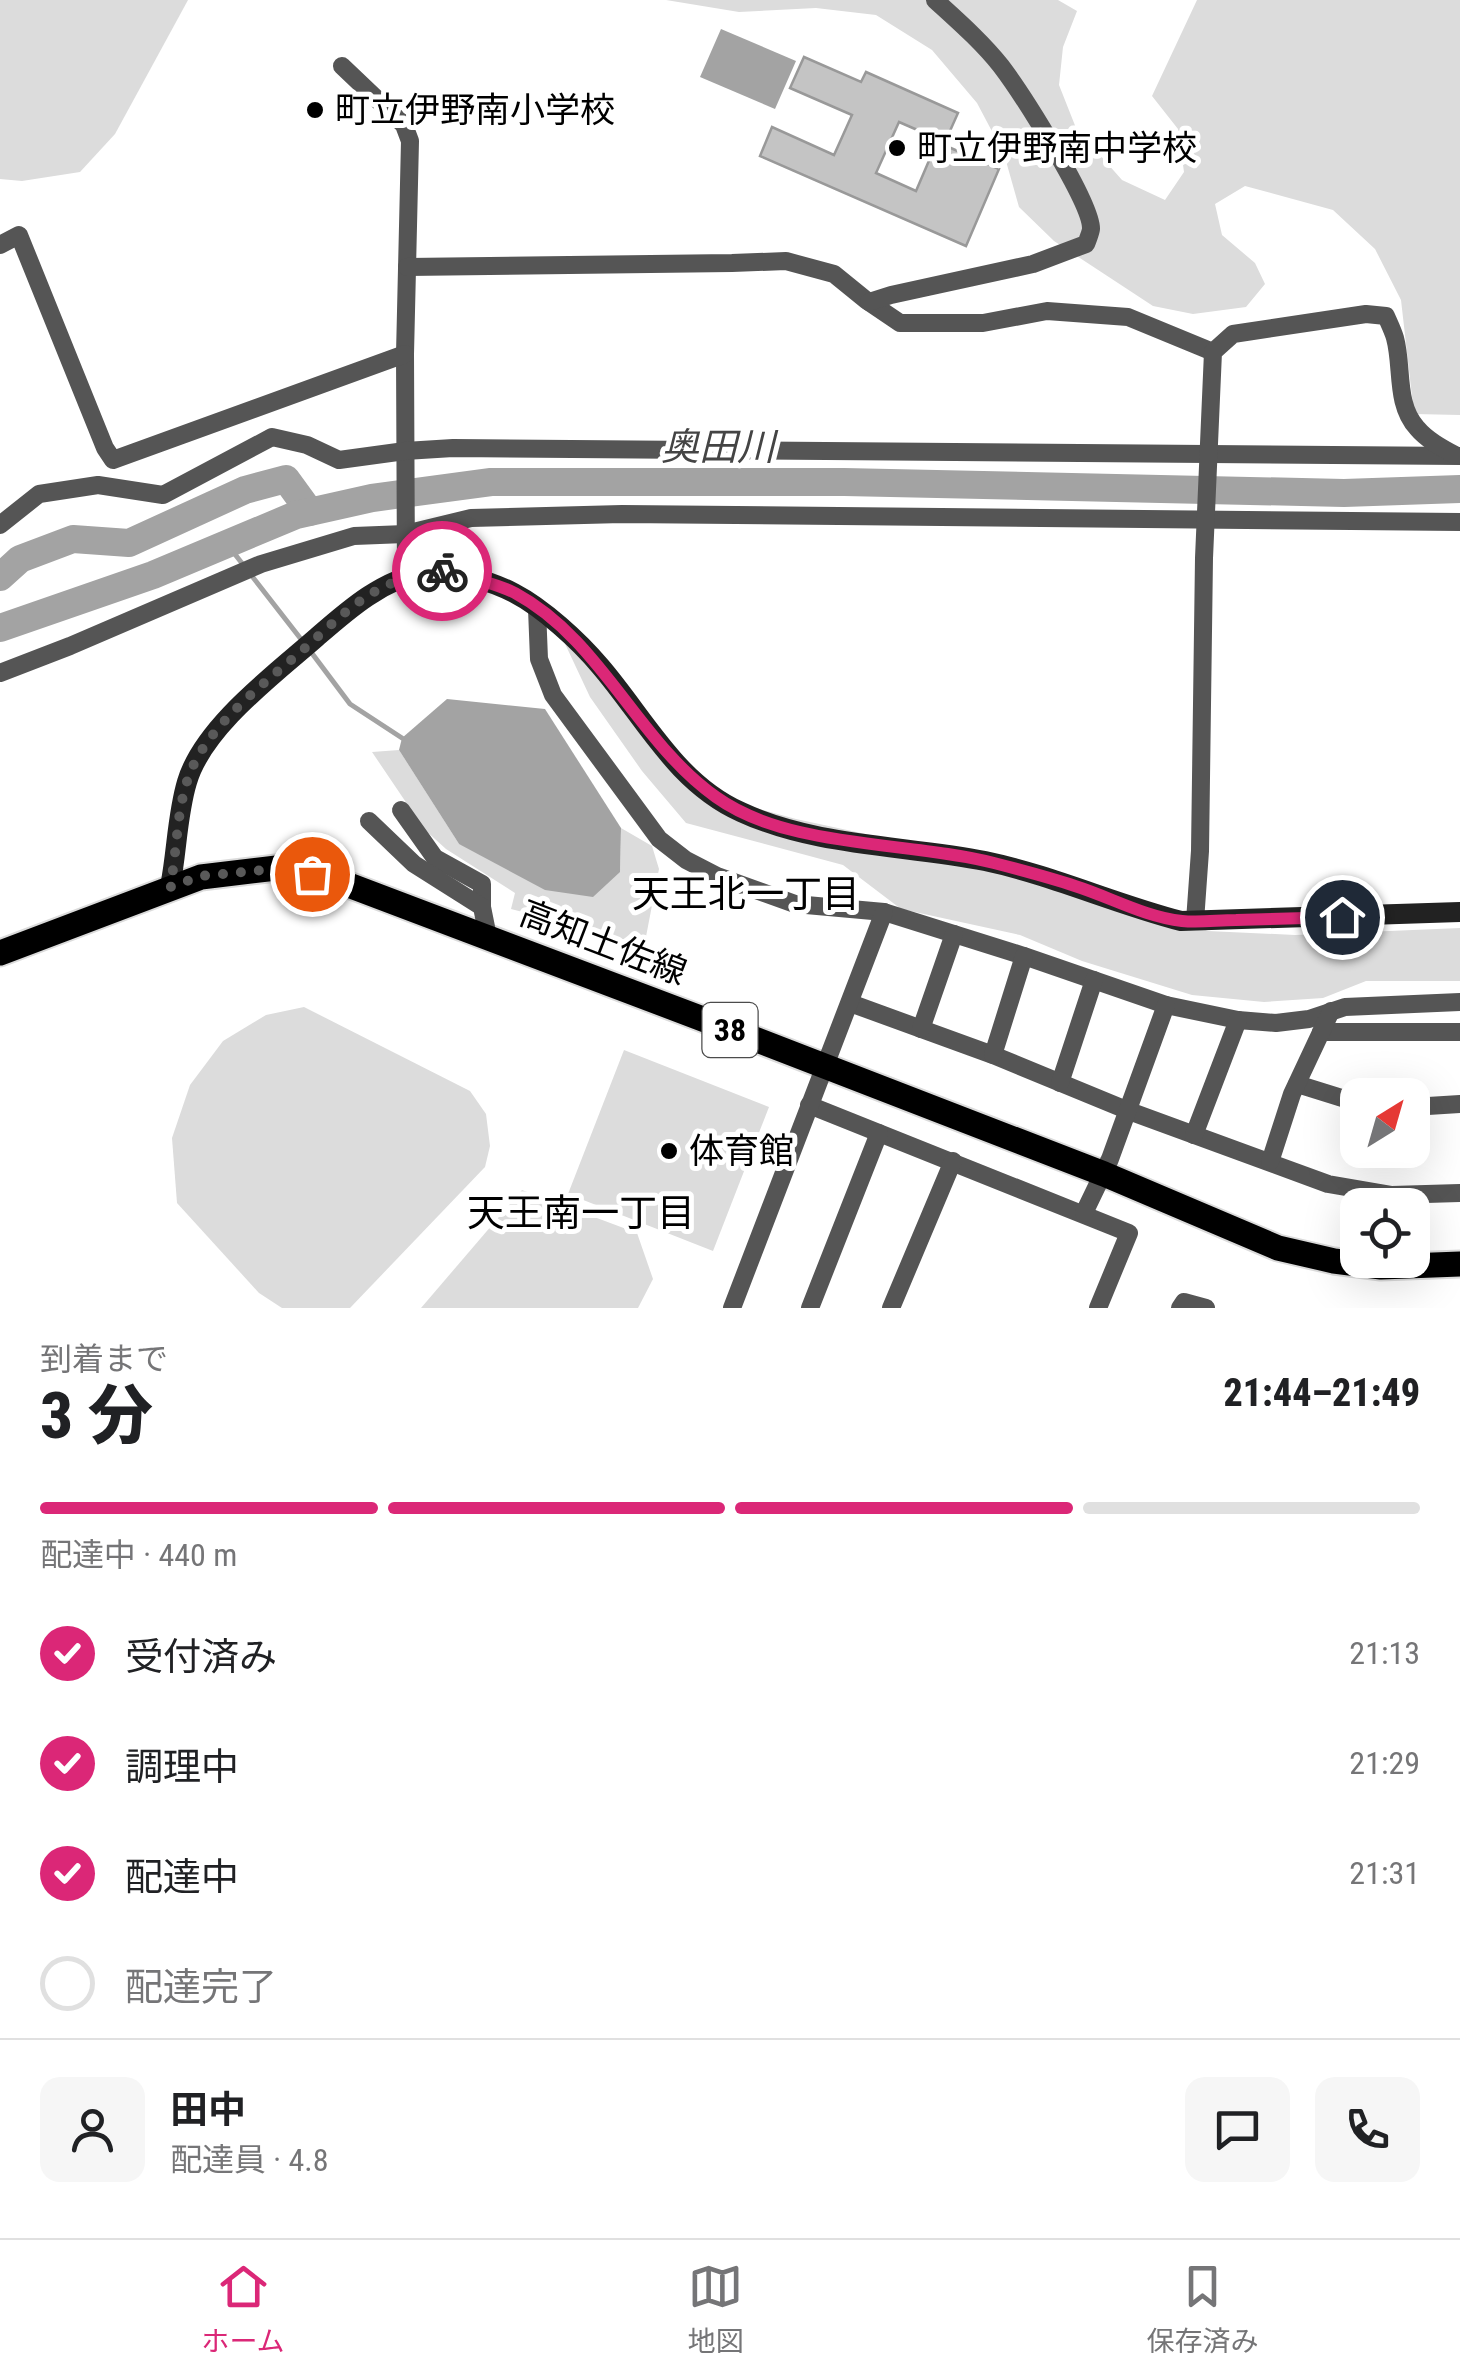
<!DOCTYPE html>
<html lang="ja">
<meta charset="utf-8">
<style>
body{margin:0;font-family:"Roboto Condensed","Noto Sans JP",sans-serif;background:#f6f6f6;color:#202124;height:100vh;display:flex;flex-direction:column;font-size:38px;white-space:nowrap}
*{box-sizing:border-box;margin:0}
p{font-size:32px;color:#757577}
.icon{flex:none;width:55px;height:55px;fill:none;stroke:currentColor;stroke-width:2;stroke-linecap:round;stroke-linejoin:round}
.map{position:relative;height:1308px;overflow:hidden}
.side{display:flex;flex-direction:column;background:#fff;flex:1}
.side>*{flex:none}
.needle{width:65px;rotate:37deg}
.controls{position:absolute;left:1340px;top:1078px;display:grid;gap:20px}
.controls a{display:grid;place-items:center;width:90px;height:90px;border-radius:20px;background:#fff;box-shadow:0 10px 40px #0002;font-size:50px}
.pin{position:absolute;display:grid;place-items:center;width:85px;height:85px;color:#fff;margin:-42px;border:5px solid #fff;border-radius:50%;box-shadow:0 2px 10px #0007}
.courier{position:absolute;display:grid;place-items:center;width:100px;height:100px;margin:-50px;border:8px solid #db2777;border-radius:50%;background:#fff;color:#222;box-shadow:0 2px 12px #0007}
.head em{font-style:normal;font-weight:800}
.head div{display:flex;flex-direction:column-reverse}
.head{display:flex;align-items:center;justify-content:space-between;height:170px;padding:0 40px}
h1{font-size:65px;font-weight:800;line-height:75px}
.bar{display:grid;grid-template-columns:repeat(4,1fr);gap:15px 10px;align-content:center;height:120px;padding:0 40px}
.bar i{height:12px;border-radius:8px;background:#e0e0e0}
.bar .current{background:#db2777}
.bar p{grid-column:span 4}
.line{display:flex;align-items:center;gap:25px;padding:0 40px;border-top:2px solid #e0e0e0}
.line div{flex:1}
.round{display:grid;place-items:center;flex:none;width:105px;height:105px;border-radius:20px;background:#f6f6f6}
ol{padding:0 40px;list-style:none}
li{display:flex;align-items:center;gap:30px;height:110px}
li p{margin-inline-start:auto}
li .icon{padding:10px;border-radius:50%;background:#db2777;color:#fff;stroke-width:4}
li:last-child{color:#757577}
li i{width:55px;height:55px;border:5px solid #e0e0e0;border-radius:50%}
.dock{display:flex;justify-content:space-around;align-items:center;height:140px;border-top:2px solid #e0e0e0;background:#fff;font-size:28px;color:#757577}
.dock a{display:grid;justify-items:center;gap:5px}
.dock .current{color:#db2777}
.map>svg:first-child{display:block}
</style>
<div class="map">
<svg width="1460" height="1308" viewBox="0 0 1460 1308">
<rect width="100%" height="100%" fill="#fff"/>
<g fill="#dcdcdc">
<path d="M0,0H188L115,134L80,172L22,181L0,179Z"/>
<path d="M666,0H1058L1077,11L1063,47L1059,85L1076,128L1122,180L1165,200L1184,172L1178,129L1152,96L1197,0H1460V415L1414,414L1401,300L1375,249L1333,210L1245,186L1215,204L1222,235L1255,263L1265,284L1246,307L1193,314L1153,306L1054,241L1019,207L1004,154L977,103L932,50L876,15L816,8L739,12Z"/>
<path d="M552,616L707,795L796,819L977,858L1115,896L1208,931L1295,935L1460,928V981H1366L1323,998L1264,1002L1192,995L1082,961L1020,935L901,909L843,865L686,823L642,771L590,697Z"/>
<path d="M399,750L459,844L620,872L621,828L652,846L659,869L644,947L612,935L511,909L515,893L446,849L424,829L372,752Z"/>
<path d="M304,1007L470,1091L486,1114L490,1146L485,1167L350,1308H282L259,1293L177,1203L172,1138L190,1085L223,1041L266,1015Z"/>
<path d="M624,1050L769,1107L713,1251L568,1194Z"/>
<path d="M522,1190L637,1233L653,1279L638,1308H421Z"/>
</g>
<g fill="#a3a3a3">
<path d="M721,29L796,61L775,109L700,77Z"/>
<path d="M447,699L545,709L621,828L620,872L593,897L545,890L459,844L399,750L402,738Z"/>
</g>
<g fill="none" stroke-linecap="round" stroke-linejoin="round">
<g stroke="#a3a3a3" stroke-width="5">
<path d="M227,544L304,643"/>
<path d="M311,652L350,704L402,738"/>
</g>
<g stroke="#a3a3a3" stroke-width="28">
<path d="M0,577L20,559L73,539L129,543L245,490L286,479L310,512"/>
<path d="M0,628L153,575L296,515L372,498L491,482H844L1344,493L1460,489"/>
</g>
</g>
<path fill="#c4c4c4" stroke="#999" stroke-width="2.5" d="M804,57L861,82L866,72L958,113L945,142L899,122L876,173L916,191L937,142L999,169L966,246L760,156L772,127L834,155L852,115L790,88Z"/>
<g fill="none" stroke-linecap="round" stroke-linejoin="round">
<g stroke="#dbdbdb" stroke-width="29">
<path id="primary" d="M0,953L201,877L285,867L338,881L700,1018L1104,1174L1278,1248L1334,1261L1381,1267L1460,1264"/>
</g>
<g stroke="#555" stroke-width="18">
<path d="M342,66L404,125L410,141L405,354L406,578"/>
<path d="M0,245L19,235L105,448L113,460L405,354"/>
<path d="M407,267L732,263L786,261L834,274L866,300L900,323H983L1047,311L1128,317L1213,352"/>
<path d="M869,302L891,295L1033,264L1086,244C1087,242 1091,231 1091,229C1092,203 1020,91 1001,66C982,42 958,21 935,0"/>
<path d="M0,525L39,494L98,485L163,495L272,437L307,445L339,460L405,451L453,448L1460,456"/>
<path d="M537,609L539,659L553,695L659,839L686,860L717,876L795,904L884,912L1024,956L1166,1005L1238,1020L1276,1023L1309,1019L1345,1007L1460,1002"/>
<path d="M0,673L70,646L261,564L354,536L405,534L471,518L622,514L1460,522"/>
<path d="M401,810L435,858L482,884V907"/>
<path d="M369,821L414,864L482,907L488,937"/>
<path d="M1195,921L1200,851L1204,558L1213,352L1233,334L1366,314L1386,316C1389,323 1393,331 1395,338C1403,367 1395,404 1417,428C1427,440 1442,448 1455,455"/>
<path d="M850,1003L993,1055L1129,1111L1328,1184L1392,1195L1460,1193"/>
<path d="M921,1029L954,934"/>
<path d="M1321,1032H1460"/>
<path d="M993,1055L1024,956"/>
<path d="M1060,1083L1094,980"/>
<path d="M1297,1084L1358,1103"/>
<path d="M809,1105L1129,1233L1098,1308"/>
<path d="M1412,1107L1460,1104"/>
<path d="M1194,1135L1238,1020"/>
<path d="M1270,1162L1292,1094L1331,1011"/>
<path d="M1084,1213L1110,1159L1166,1005"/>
<path d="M732,1308L884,912"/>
<path d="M810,1308L879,1133"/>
<path d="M891,1308L953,1161"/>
<path d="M1180,1308L1184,1302L1206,1308"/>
</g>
<path stroke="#222" stroke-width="20" d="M170,887C177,852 177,815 187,782C203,727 275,674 317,637C349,609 383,579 426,572C449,568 493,582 514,593C543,608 579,641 600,666C644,717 676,783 741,812C816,847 905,845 985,861C1052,875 1115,904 1181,921L1460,912"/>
<use href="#primary" stroke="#000" stroke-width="25"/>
</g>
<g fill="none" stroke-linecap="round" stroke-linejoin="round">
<path stroke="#595959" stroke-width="10" stroke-dasharray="0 18" d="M312,874L286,868L201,876L170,887C178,848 176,802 193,766C215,720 266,682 304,649C331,625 357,598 390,584C407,576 424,572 442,571"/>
<path stroke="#db2777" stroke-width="12" d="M442,571C466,577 493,582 515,593C602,640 637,741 716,797C788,849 909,841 994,863C1021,870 1048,877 1075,886C1110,897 1145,917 1182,921C1200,923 1218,920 1236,920C1271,919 1306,918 1342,917"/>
</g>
<g fill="#000" stroke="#fff" stroke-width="4">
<circle cx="315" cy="110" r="10"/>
<circle cx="897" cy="148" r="10"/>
<circle cx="669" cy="1151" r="10"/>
</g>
<g text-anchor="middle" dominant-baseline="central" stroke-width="10" stroke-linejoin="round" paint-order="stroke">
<rect fill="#fff" stroke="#4c4c4c" stroke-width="2.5" x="702.5" y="1003" width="55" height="54" rx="8"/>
<g font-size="32" font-weight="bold" fill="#000">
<text x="730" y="1030">38</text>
</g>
<g font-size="35" fill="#000" stroke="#fff" text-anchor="start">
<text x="335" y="110">町立伊野南小学校</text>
<text x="917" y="148">町立伊野南中学校</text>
<text x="689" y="1151">体育館</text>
</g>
<g font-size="35" fill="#000" stroke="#fff">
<text transform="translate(603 943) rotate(21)">高知土佐線</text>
</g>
<g font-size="38" font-style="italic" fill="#444" stroke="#fff">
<text x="718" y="447">奥田川</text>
</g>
<g font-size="38" fill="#000" stroke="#fff">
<text x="746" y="894">天王北一丁目</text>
<text x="581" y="1213">天王南一丁目</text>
</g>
</g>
</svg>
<div class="controls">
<a><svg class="needle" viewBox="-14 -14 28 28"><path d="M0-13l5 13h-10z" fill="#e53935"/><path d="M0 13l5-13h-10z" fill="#757577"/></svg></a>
<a><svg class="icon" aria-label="locate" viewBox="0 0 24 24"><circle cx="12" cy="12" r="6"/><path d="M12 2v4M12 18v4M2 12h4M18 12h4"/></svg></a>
</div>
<div class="pin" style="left:312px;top:874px;background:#ea580c"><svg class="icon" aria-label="bag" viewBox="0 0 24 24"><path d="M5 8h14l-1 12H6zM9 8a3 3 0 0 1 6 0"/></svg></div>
<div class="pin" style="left:1342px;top:917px;background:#1f2937"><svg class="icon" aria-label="home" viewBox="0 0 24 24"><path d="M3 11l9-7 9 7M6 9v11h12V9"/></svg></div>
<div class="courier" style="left:442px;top:571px"><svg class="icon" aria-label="bike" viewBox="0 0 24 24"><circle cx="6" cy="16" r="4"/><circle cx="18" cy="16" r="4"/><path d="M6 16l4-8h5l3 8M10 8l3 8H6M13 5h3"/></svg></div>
</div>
<section class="side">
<div class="head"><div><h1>3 分</h1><p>到着まで</p></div><em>21:44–21:49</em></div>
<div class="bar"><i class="current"></i><i class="current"></i><i class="current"></i><i></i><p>配達中 · 440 m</p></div>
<ol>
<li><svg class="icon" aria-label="check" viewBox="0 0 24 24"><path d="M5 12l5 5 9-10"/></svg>受付済み<p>21:13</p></li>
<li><svg class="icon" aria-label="check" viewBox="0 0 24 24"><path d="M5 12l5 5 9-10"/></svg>調理中<p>21:29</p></li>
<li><svg class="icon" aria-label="check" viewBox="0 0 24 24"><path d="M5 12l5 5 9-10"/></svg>配達中<p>21:31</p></li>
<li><i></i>配達完了</li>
</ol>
<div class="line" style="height:180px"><a class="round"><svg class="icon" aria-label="person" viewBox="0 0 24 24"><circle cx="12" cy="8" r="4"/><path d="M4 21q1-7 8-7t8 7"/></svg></a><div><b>田中</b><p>配達員 · 4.8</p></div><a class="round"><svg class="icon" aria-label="chat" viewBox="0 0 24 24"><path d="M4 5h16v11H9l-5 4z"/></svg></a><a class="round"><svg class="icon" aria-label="phone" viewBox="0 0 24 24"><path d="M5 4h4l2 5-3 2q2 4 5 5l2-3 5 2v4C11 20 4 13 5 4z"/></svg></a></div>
</section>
<nav class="dock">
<a class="current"><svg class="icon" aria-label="home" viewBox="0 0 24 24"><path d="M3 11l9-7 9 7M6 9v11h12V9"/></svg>ホーム</a>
<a><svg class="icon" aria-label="map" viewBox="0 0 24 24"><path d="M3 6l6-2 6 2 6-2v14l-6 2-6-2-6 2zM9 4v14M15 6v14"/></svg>地図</a>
<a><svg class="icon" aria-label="saved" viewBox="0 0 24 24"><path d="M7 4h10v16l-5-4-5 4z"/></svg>保存済み</a>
</nav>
